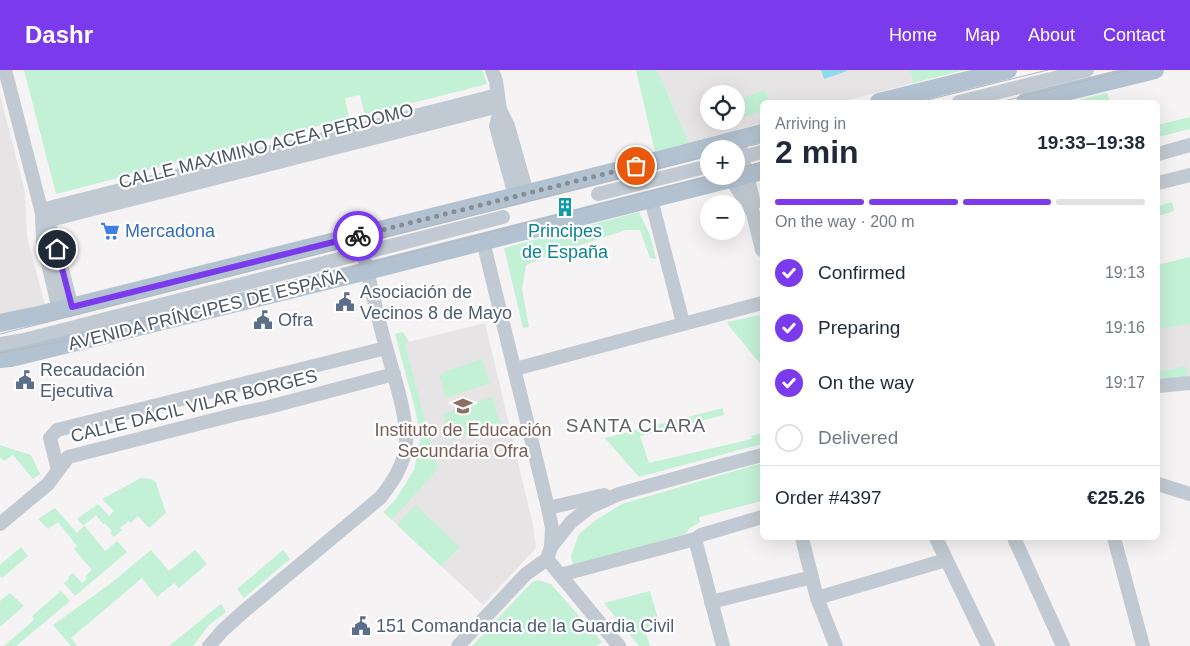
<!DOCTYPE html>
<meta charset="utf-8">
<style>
body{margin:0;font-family:Helvetica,sans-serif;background:#f6f6f7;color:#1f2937;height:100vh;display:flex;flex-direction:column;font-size:19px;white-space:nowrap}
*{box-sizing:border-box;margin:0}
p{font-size:16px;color:#747a83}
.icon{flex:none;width:28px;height:28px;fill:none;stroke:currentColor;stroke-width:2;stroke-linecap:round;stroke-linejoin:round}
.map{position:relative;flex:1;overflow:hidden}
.side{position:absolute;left:760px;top:30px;width:400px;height:440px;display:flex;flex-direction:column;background:#fff;border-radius:8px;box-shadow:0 5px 20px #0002}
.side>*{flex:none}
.tools{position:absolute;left:700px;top:15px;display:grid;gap:10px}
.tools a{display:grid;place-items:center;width:45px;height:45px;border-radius:50%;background:#fff;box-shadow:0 5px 20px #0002;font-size:25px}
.pin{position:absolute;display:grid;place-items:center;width:42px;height:42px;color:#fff;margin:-21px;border:2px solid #fff;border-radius:50%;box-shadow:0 1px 5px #0007}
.courier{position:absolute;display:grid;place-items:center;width:50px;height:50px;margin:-25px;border:4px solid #7c3aed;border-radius:50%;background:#fff;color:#222;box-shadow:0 1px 6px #0007}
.head em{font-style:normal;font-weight:700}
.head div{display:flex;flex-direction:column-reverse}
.head{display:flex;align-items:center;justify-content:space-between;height:85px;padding:0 15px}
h1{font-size:32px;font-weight:700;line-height:38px}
.bar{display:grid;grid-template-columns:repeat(4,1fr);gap:8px 5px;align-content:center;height:60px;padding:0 15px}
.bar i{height:6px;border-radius:4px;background:#e0e1e3}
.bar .current{background:#7c3aed}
.bar p{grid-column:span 4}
.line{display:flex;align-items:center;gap:12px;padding:0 15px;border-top:1px solid #e0e1e3}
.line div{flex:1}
ol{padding:0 15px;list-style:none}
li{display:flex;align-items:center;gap:15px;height:55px}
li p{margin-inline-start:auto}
li .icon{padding:5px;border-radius:50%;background:#7c3aed;color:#fff;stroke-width:4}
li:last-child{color:#747a83}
li i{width:28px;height:28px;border:2px solid #e0e1e3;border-radius:50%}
header{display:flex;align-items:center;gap:30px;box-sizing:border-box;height:70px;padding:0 25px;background:#7c3aed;color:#fff}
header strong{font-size:24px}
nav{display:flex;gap:28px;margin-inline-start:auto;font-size:18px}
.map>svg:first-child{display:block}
</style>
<header>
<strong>Dashr</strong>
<nav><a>Home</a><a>Map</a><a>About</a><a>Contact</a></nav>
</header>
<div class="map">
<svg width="1190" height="576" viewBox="0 0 1190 576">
<rect width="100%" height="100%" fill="#f5f3f3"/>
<g fill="#e6e4e5" fill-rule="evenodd">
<path d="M657,0H910L913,13L841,32H762V53L689,73ZM709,24H736V51H709Z"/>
<path d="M0,25L25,122L27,167L45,235L0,245Z"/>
<path d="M1190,187V306L1158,310V195Z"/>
<path d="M485,253L533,455L536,478L483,535L392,450L438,399L405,273Z"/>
</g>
<g fill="#c3f1d5">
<path d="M24,0H482L487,14L365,45L360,25L345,28L349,48L56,124Z"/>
<path d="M636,0H657L689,73L655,82Z"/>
<path d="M910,0H965L913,13Z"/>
<path d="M765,20L770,32H762V41L736,50V30Z"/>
<path d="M1107,23L1110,32H1076L1075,31Z"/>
<path d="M1190,47V59L1158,67V55Z"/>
<path d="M1172,132L1174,141L1158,146V136Z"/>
<path d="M639,142L650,165L656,189L650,188L640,160H626L547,186L526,195L522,219L529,257L523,258L504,178Z"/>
<path d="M1190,187V254L1158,259V195Z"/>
<path d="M760,245L762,257V296L729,256L727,252Z"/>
<path d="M403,262L409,272L405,273L438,399L392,450L383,442L396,429L414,400L421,366L414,335L395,264Z"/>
<path d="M482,289L490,313L446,328L439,304Z"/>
<path d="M1186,296L1188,307L1158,310V302Z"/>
<path d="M492,327L501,354L452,370L443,344Z"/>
<path d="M723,338L724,345L640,366L649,393L752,369L751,366L762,363V374L639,407L605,368Z"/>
<path d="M0,375L31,385L40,404L33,409L13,385L4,391L0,387Z"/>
<path d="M762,393V431L699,447L700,452L690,458L685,464L573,496L571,486L579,464L596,450L622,434Z"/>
<path d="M141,408L152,409L156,413L166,443L149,458L138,446L131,453L129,451L120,458L122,460L114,467L110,463L112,461L105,453L103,454L96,445L84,455L105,481L117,471L127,482L75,526L64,513L69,509L68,507L73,503L82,513L87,509L85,506L92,500L74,479L77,476L58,452L48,459L38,449L55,438L77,463L84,456L77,449L98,434L109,446L114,441L102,429Z"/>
<path d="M415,435L460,477L441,496L397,455Z"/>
<path d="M21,477L28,486L2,508L0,507V495Z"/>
<path d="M151,480L169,501L195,480L207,494L179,518L174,513L157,527L142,508L71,568L77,576H71L53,555L110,514Z"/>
<path d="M283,480L290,489L244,528L237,519Z"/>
<path d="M538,510L551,514L602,572L597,576H472L532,512Z"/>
<path d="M61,521L70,531L16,576H4L34,550L32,546Z"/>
<path d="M650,521L660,556L645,559L650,576H639L604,533Z"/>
<path d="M10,523L24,536L0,557V531Z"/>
<path d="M221,534L226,542L209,555L193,576H169Z"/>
</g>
<path fill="#90daee" d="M821,0H846L847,1L824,9Z"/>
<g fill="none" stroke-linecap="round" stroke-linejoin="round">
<g stroke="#c1cad2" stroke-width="14">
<path d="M5,0L42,143L43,172L59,240"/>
<path d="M492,0L496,11L500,40L508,56L527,123"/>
<path d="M959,32L1087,0"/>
<path d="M500,40L496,56L515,126"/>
<path d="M738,69L754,134"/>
<path d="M1158,84L1190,75"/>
<path d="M742,87L762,82"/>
<path d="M729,106L753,143L762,180"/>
<path d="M1158,113L1190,105"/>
<path d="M598,124L709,96"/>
<path d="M651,129L683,253"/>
<path d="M41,140L498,25"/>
<path d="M43,145L52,162L72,237"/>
<path d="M42,152L499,36"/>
<path d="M0,274L24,270L503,147"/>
<path d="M515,299L762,233"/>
<path d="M1158,316L1190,313"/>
<path d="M58,400L50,368L57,360L386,278"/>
<path d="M1158,414L1190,424"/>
<path d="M548,438L604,425"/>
<path d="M0,454L48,414L68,387L233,345L265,338L394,304"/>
<path d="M802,468L817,528L836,576"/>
<path d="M936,468L988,576"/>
<path d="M1014,468L1063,576"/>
<path d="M1114,468L1143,576"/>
<path d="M695,469L723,576"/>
<path d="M551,477L571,452L590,437L619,424L720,396L762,385"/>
<path d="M547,489L619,576"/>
<path d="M560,505L695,469L701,465L762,447"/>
<path d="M817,528L946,490"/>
<path d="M711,532L812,507"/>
<path d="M209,576L222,561L243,542L380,428C393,412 404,395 406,374C408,348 393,303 386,277C378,249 372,221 365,192"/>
<path d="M458,576L526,504L547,489L551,477L552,458L548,438L483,171"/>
</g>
<g stroke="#b3c2d1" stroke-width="18">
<path d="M879,32L1008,0"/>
<path d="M1025,32L1155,0"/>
<path d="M0,253L43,244L636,96L762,63"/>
<path d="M0,289L11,288L367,201L762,101"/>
</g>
<g stroke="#b5b8bd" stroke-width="1">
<path d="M919,32L1048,0"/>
<path d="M1000,32L1129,0"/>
<path d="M736,79L762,73"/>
<path d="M736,99L762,92"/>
<path d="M0,264L709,86"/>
<path d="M0,283L65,271L709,106"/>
</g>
</g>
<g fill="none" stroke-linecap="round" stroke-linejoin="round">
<path stroke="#868d94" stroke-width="5" stroke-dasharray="0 9" d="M358,166L636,96"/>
<path stroke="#7c3aed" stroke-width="6" d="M57,179L72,237L358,166"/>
</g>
<defs>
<g id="building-bare" transform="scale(1.5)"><path d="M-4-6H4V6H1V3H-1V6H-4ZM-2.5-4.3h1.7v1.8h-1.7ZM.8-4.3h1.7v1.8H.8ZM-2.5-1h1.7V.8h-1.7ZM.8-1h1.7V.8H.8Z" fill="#0f9aa8" stroke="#fff" stroke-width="2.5" paint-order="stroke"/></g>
<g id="supermarket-bare" transform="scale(1.5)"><path d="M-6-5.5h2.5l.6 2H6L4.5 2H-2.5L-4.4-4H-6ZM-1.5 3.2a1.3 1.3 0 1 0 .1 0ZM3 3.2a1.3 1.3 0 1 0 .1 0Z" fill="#3f7fe0" stroke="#fff" stroke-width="2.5" paint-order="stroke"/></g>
<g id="civic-bare" transform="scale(1.5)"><path d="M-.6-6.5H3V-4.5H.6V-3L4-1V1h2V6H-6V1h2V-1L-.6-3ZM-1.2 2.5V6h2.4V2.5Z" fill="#5c6f8a" stroke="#fff" stroke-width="2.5" paint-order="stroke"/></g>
<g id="school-bare" transform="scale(1.5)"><path d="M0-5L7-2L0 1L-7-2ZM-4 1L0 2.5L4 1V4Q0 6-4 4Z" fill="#8d6e63" stroke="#fff" stroke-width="2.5" paint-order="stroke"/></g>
</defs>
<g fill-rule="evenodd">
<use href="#building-bare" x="565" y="137"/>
<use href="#supermarket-bare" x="110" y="161"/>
<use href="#civic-bare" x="345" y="232"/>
<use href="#civic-bare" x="263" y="250"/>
<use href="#civic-bare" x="25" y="310"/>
<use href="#school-bare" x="463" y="336"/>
<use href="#civic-bare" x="361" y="556"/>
</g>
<g text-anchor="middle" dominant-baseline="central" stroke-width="4.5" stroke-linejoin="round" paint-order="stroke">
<g font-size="18" fill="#4a5661" stroke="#fff">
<text transform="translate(266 76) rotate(-14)">CALLE MAXIMINO ACEA PERDOMO</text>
<text transform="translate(207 240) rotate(-14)">AVENIDA PRÍNCIPES DE ESPAÑA</text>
<text transform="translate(194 336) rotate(-14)">CALLE DÁCIL VILAR BORGES</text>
</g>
<g font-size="18" fill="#366cbe" stroke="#fff" text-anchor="start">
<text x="125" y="161">Mercadona</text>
</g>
<g font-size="18" fill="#0d838f" stroke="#fff">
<text x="565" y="161">Principes<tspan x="565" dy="21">de España</tspan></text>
</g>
<g font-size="18" fill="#4e5e75" stroke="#fff" text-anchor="start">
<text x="360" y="222">Asociación de<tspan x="360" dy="21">Vecinos 8 de Mayo</tspan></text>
<text x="278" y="250">Ofra</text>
<text x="40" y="300">Recaudación<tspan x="40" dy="21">Ejecutiva</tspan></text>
<text x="376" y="556">151 Comandancia de la Guardia Civil</text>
</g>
<g font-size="18" fill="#785e54" stroke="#fff">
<text x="463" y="360">Instituto de Educación<tspan x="463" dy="21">Secundaria Ofra</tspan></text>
</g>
<g font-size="19" letter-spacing="1" fill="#5f6368" stroke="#fff">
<text x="636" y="355">SANTA CLARA</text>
</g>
</g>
</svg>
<div class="tools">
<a><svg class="icon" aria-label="locate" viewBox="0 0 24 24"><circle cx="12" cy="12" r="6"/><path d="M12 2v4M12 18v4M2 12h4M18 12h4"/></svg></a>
<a>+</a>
<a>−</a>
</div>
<div class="pin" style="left:636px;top:96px;background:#ea580c"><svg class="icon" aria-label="bag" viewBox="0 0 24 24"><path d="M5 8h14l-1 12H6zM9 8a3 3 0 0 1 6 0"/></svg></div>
<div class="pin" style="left:57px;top:179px;background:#1f2937"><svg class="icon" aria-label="home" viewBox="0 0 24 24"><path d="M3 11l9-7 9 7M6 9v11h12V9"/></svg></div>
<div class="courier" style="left:358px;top:166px"><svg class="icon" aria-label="bike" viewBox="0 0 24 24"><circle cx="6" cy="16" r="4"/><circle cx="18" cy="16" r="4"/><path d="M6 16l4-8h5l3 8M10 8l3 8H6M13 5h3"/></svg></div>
<section class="side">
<div class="head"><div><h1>2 min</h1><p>Arriving in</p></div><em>19:33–19:38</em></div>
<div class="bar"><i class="current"></i><i class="current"></i><i class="current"></i><i></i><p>On the way · 200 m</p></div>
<ol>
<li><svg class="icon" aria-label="check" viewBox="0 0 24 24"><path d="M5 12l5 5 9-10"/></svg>Confirmed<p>19:13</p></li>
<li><svg class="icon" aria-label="check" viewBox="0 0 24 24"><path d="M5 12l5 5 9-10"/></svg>Preparing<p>19:16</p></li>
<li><svg class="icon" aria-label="check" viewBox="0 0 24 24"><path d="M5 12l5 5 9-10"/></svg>On the way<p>19:17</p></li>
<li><i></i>Delivered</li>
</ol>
<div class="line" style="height:65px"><div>Order #4397</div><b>€25.26</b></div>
</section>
</div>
